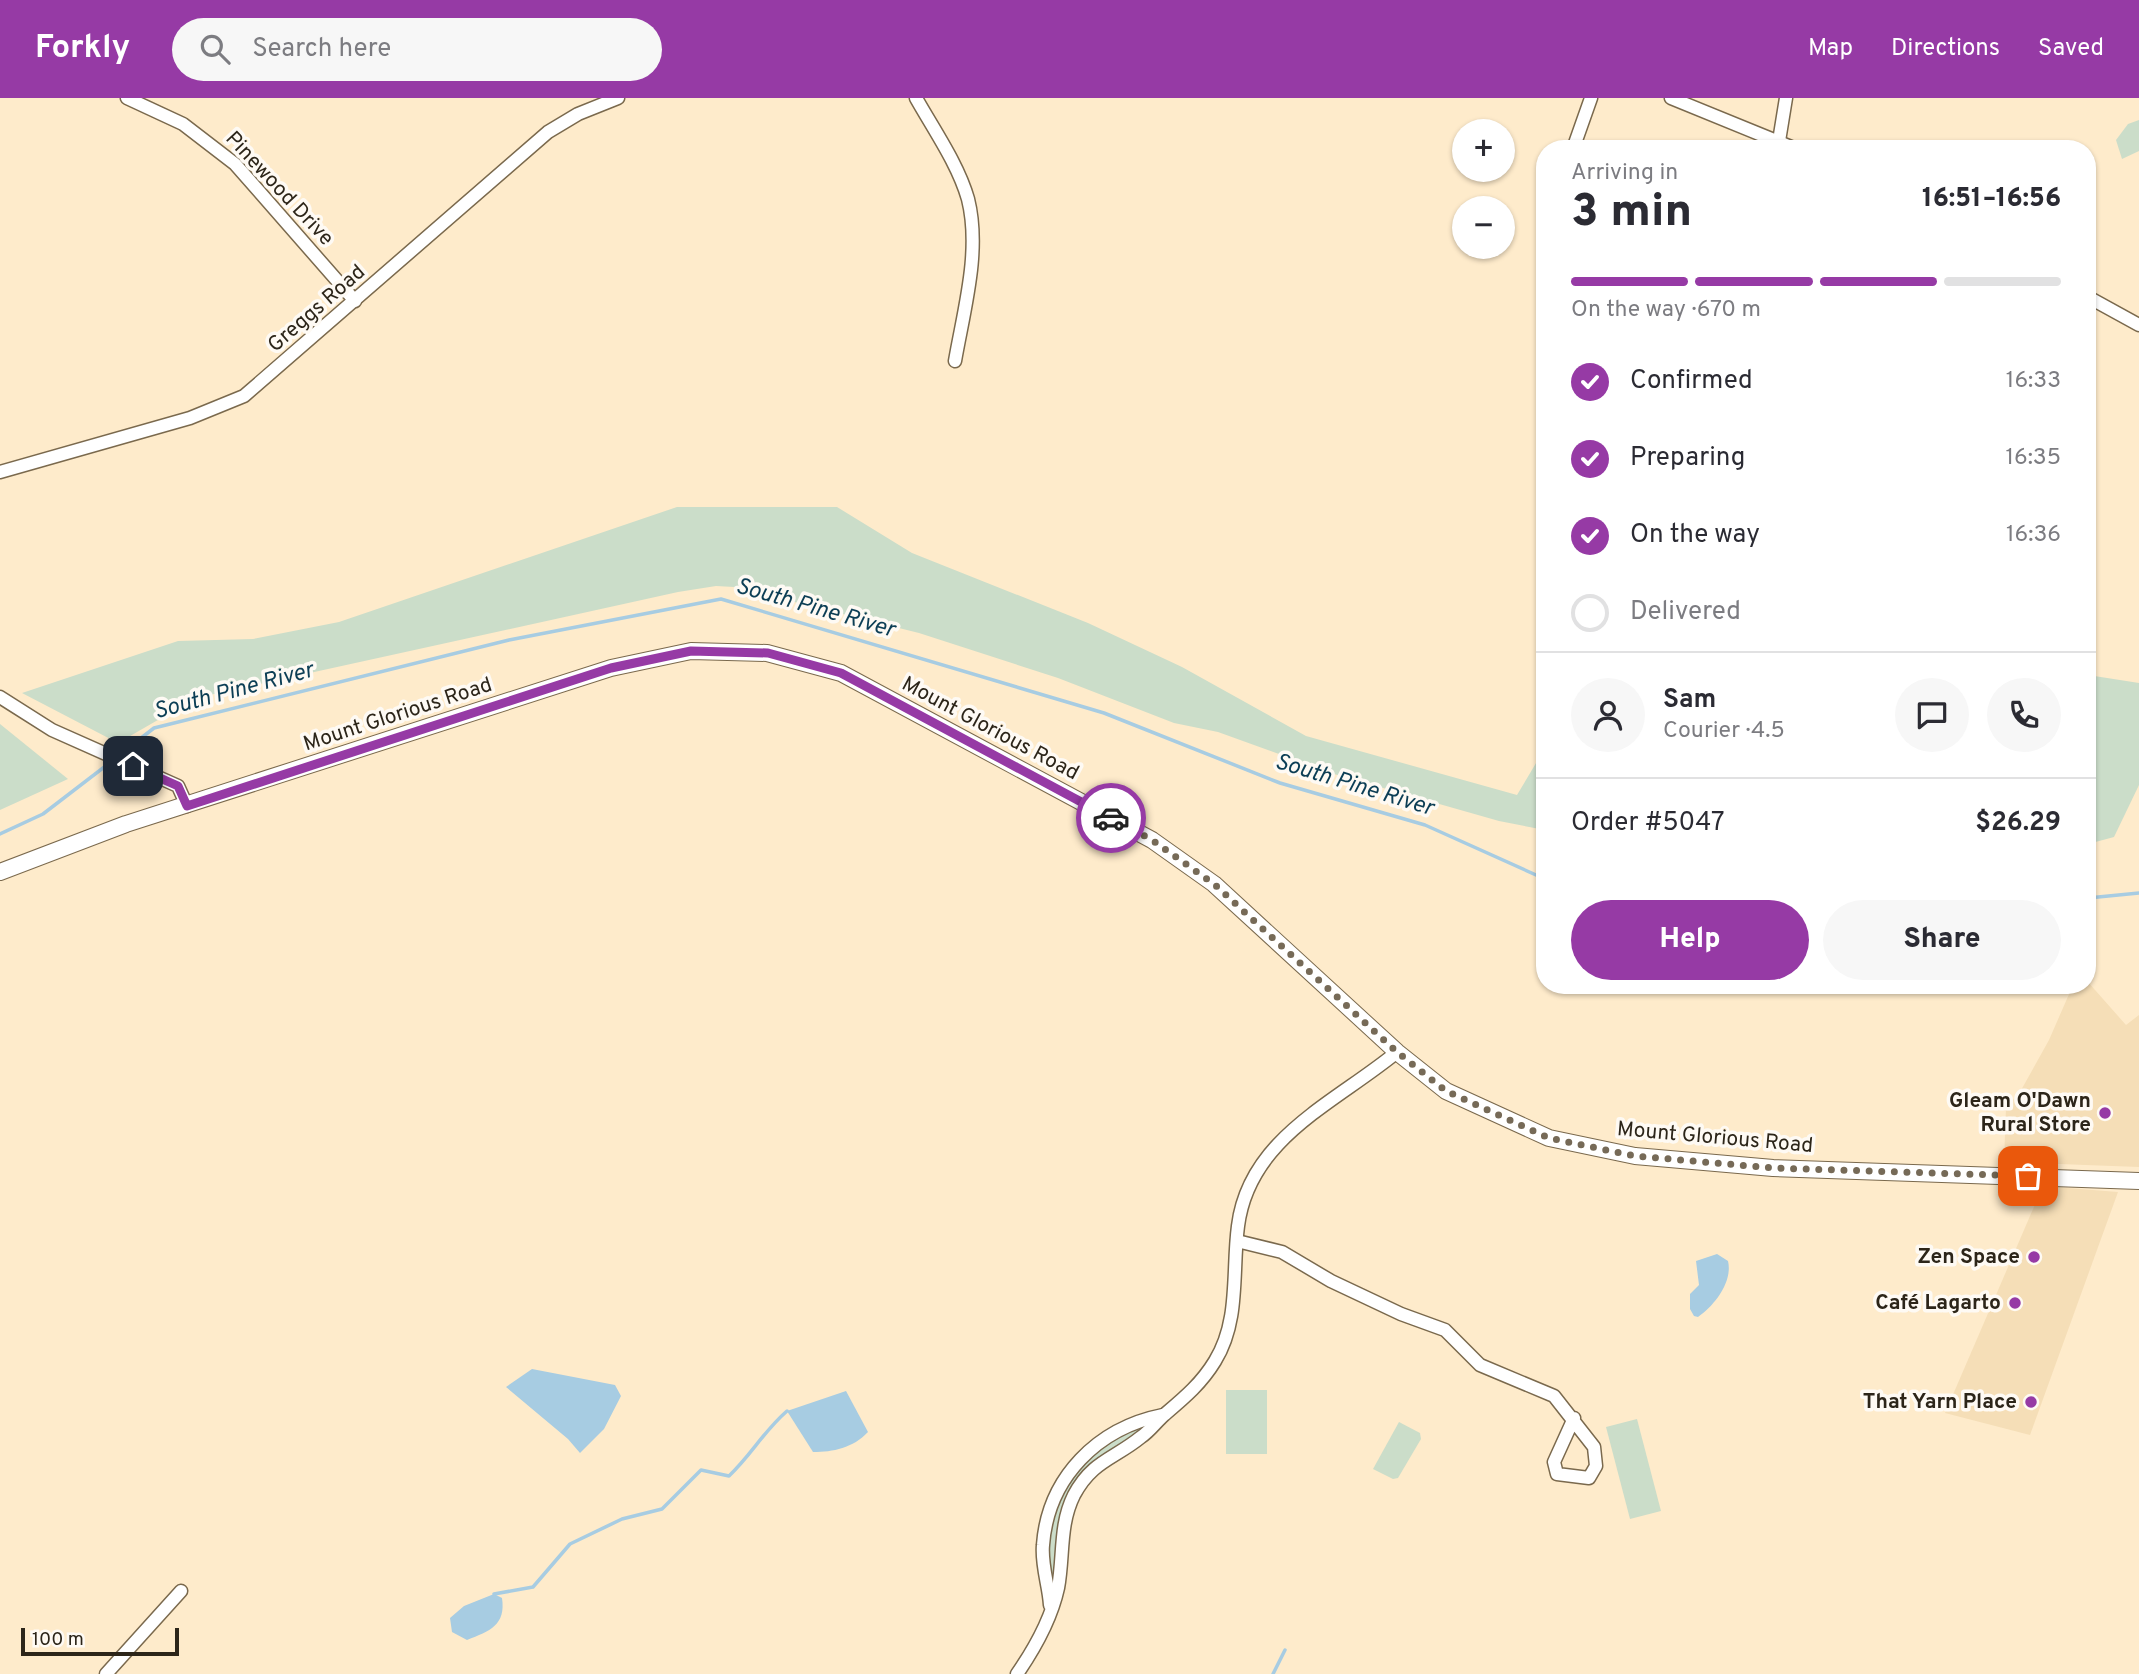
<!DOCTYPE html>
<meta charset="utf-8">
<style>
body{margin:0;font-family:Overpass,sans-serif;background:#f7f7f7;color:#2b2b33;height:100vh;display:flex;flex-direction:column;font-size:26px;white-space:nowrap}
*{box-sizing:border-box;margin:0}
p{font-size:23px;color:#7c7c81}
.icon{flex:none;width:38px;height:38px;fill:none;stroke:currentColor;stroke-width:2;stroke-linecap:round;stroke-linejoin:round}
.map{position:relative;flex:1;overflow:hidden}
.drawer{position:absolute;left:1536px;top:42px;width:560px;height:854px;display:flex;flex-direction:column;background:#fff;border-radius:28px;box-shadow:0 2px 5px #0004}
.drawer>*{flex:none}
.buttons{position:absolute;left:1452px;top:21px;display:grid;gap:14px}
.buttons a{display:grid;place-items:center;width:63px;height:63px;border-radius:50%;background:#fff;box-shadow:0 2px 5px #0004;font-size:35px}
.scale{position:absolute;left:21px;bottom:18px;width:158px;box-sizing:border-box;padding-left:7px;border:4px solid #2c2519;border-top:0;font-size:19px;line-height:24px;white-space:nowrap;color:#2c2519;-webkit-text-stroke:5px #fefaf4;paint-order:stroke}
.pin{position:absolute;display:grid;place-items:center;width:60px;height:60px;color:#fff;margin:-30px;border-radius:14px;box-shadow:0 4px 10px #0006}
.courier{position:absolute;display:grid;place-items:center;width:70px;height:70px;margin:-35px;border:5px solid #963aa5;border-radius:50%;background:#fff;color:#222;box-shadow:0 2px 9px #0007}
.overview em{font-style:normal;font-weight:800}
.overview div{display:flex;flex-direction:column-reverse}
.overview{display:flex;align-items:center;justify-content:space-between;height:119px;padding:0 35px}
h1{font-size:46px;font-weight:800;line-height:52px}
.bar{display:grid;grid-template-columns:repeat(4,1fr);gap:10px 7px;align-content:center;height:84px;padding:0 35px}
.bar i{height:9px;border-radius:5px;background:#e1e1e2}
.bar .current{background:#963aa5}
.bar p{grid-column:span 4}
.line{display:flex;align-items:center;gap:18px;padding:0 35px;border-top:2px solid #e1e1e2}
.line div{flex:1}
.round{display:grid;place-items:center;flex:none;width:74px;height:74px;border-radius:37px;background:#f7f7f7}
ol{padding:0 35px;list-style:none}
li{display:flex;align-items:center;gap:21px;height:77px}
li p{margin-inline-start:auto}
li .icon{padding:7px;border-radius:50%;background:#963aa5;color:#fff;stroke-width:4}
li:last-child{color:#7c7c81}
li i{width:38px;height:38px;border:4px solid #e1e1e2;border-radius:50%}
.button{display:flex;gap:14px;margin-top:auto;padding:14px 35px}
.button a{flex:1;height:80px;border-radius:42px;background:#963aa5;color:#fff;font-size:28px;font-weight:800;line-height:80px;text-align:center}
.button a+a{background:#f7f7f7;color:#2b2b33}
header{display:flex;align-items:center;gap:42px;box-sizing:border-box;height:98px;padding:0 35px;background:#963aa5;color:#fff}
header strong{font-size:33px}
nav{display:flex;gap:38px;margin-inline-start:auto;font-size:24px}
.search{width:490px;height:63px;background:#f7f7f7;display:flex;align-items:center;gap:18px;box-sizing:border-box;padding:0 24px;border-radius:38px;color:#7c7c81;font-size:26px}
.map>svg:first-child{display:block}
</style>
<header>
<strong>Forkly</strong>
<div class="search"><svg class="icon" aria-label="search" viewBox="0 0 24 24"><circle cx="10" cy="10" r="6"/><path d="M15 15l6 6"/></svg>Search here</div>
<nav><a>Map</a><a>Directions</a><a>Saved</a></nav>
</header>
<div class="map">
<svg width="2139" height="1576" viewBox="0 0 2139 1576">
<rect width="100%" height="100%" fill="#feebcb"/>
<g fill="#f5deb7">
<path d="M2088,884L2126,927L2139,917V1069L2004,1064L2006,1010L2020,994L2049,942L2073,887H2088Z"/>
<path d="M2043,1088L2118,1094L2030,1337L1945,1315Z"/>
</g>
<g fill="#cbddc9">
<path d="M2139,22V53L2122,61L2116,42L2128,26Z"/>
<path d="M677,409H837L912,455L1088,525L1182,569L1306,638L1517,697L1545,650V732L1499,723L1334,676L1218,634L1174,625L1058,580L919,535L734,489L716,488L678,494L196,600L118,645L22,595L178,543L253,541L339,524Z"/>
<path d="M2088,577L2139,585V687L2114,739L2088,746Z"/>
<path d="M0,626L68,681L0,712Z"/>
<rect x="1226" y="1292" width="41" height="64"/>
<path d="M1163,1317L1087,1374L1073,1399L1058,1489L1049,1497L1048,1424L1087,1354Z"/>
<path d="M1637,1321L1661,1413L1630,1421L1606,1329Z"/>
<path d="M1399,1324L1420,1335L1421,1341L1398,1380L1393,1381L1373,1371Z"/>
</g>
<g fill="#a7cce2">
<path d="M1717,1156L1728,1163C1733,1184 1714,1208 1698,1219L1694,1218L1690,1211V1196L1699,1187L1696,1163Z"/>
<path d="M532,1271L615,1287L621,1298L604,1331L580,1355L568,1341L506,1289Z"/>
<path d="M846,1293L868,1334C853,1350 833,1354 813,1354L787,1313Z"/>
<path d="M494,1496L502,1500C506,1527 490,1533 467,1542L452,1534L450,1520L464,1508Z"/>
</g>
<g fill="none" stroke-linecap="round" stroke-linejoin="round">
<g stroke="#a7cce2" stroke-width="3.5">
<path d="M118,658L154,630L509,542L721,501L1104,615L1280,685L1425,727L1545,781"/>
<path d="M0,736L43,716L112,663"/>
<path d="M2088,800L2139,795"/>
<path d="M494,1496L533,1489L570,1446L622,1421L662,1411L701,1372L729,1378C752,1356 763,1334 787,1313"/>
<path d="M1273,1576L1285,1552"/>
</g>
<g stroke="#7a694d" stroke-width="15">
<g id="minor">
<path d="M127,0L183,26L235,66L355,203"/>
<path d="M916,0C934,32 958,66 968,101C981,153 964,211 955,263"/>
<path d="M1671,0L1796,51"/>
<path d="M1779,43L1786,0"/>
<path d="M1573,51L1591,0"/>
<path d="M2088,199L2139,227"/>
<path d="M0,374L190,320L244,298L548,34L578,16L618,0"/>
<path d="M0,599L52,632L178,688L187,708"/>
<path d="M1237,1143L1282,1154L1331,1183L1401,1216L1445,1232L1480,1267L1554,1298L1594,1349L1596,1368L1589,1380L1557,1376L1554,1364L1574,1320"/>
<path d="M1050,1507C1049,1488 1041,1467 1043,1447C1048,1379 1098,1330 1163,1317"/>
<path d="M106,1576L181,1493"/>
<path d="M1017,1576C1035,1550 1051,1522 1058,1490C1064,1458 1059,1427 1074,1397C1092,1363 1114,1361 1141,1339C1150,1333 1156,1324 1164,1317C1184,1300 1201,1286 1215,1263C1240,1223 1232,1173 1238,1128C1249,1040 1335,1005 1397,954"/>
</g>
</g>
<g stroke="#7a694d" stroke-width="18">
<path id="major" d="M0,774L126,726L611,570L691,553L767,555L841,575L1152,742L1214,786L1397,954L1446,993L1549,1040L1635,1058L1773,1070L2139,1083"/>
</g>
<use href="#minor" stroke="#fff" stroke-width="12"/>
<use href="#major" stroke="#fff" stroke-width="16"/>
</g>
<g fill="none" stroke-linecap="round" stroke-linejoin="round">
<path stroke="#766a57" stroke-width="7" stroke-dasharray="0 12.6" d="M1111,720L1152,742L1214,786L1397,954L1446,993L1549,1040L1635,1058L1773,1070L2028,1078"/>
<path stroke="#963aa5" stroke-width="9" d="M133,668L178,688L187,708L611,570L691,553L768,555L841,575L1111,720"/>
</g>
<g fill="#963aa5" stroke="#fefaf4" stroke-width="2.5">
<circle cx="2105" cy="1015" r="7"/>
<circle cx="2034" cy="1159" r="7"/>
<circle cx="2015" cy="1205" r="7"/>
<circle cx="2031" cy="1304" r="7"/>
</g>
<g text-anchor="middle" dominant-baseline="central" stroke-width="7" stroke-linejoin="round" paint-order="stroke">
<g font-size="21" fill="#2c2519" stroke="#fefaf4">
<text transform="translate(279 91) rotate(47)">Pinewood Drive</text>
<text transform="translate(317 211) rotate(-41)">Greggs Road</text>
<text transform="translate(398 617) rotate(-18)">Mount Glorious Road</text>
<text transform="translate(990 631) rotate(28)">Mount Glorious Road</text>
<text transform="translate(1715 1040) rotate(5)">Mount Glorious Road</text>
</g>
<g font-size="21" font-weight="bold" fill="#2c2519" stroke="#fefaf4" text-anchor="end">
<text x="2091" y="1003">Gleam O'Dawn<tspan x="2091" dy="24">Rural Store</tspan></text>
<text x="2020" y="1159">Zen Space</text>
<text x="2001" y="1205">Café Lagarto</text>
<text x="2017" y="1304">That Yarn Place</text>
</g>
<g font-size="23" font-style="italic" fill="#0c3e55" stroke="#fefaf4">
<text transform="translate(815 511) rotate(16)">South Pine River</text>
<text transform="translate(234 594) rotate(-15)">South Pine River</text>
<text transform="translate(1354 688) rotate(17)">South Pine River</text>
</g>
</g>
</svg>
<div class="buttons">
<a>+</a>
<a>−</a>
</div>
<div class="scale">100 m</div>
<div class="pin" style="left:2028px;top:1078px;background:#ea580c"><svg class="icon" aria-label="bag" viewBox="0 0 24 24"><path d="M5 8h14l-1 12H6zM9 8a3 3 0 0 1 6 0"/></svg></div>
<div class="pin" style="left:133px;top:668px;background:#1f2937"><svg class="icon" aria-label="home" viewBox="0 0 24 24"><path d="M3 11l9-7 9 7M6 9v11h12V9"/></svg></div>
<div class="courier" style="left:1111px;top:720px"><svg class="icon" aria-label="car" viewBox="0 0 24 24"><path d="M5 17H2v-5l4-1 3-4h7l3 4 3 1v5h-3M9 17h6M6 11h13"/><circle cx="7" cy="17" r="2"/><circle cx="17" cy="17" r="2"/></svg></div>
<section class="drawer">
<div class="overview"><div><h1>3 min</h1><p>Arriving in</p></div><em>16:51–16:56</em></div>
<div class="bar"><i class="current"></i><i class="current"></i><i class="current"></i><i></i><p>On the way · 670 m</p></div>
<ol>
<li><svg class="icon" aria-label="check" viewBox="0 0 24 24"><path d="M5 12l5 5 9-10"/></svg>Confirmed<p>16:33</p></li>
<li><svg class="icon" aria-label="check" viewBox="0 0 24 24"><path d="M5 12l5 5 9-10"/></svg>Preparing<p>16:35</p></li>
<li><svg class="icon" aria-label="check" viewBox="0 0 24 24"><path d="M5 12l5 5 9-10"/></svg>On the way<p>16:36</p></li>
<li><i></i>Delivered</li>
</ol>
<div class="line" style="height:126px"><a class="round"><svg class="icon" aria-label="person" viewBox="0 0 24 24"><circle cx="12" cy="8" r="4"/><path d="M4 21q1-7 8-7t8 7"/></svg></a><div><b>Sam</b><p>Courier · 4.5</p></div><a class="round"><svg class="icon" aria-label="chat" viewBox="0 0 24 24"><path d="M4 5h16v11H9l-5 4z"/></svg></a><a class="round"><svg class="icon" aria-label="phone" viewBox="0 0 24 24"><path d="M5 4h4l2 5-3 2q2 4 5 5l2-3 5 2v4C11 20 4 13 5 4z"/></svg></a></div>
<div class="line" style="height:91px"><div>Order #5047</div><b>$26.29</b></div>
<div class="button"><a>Help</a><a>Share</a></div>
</section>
</div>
